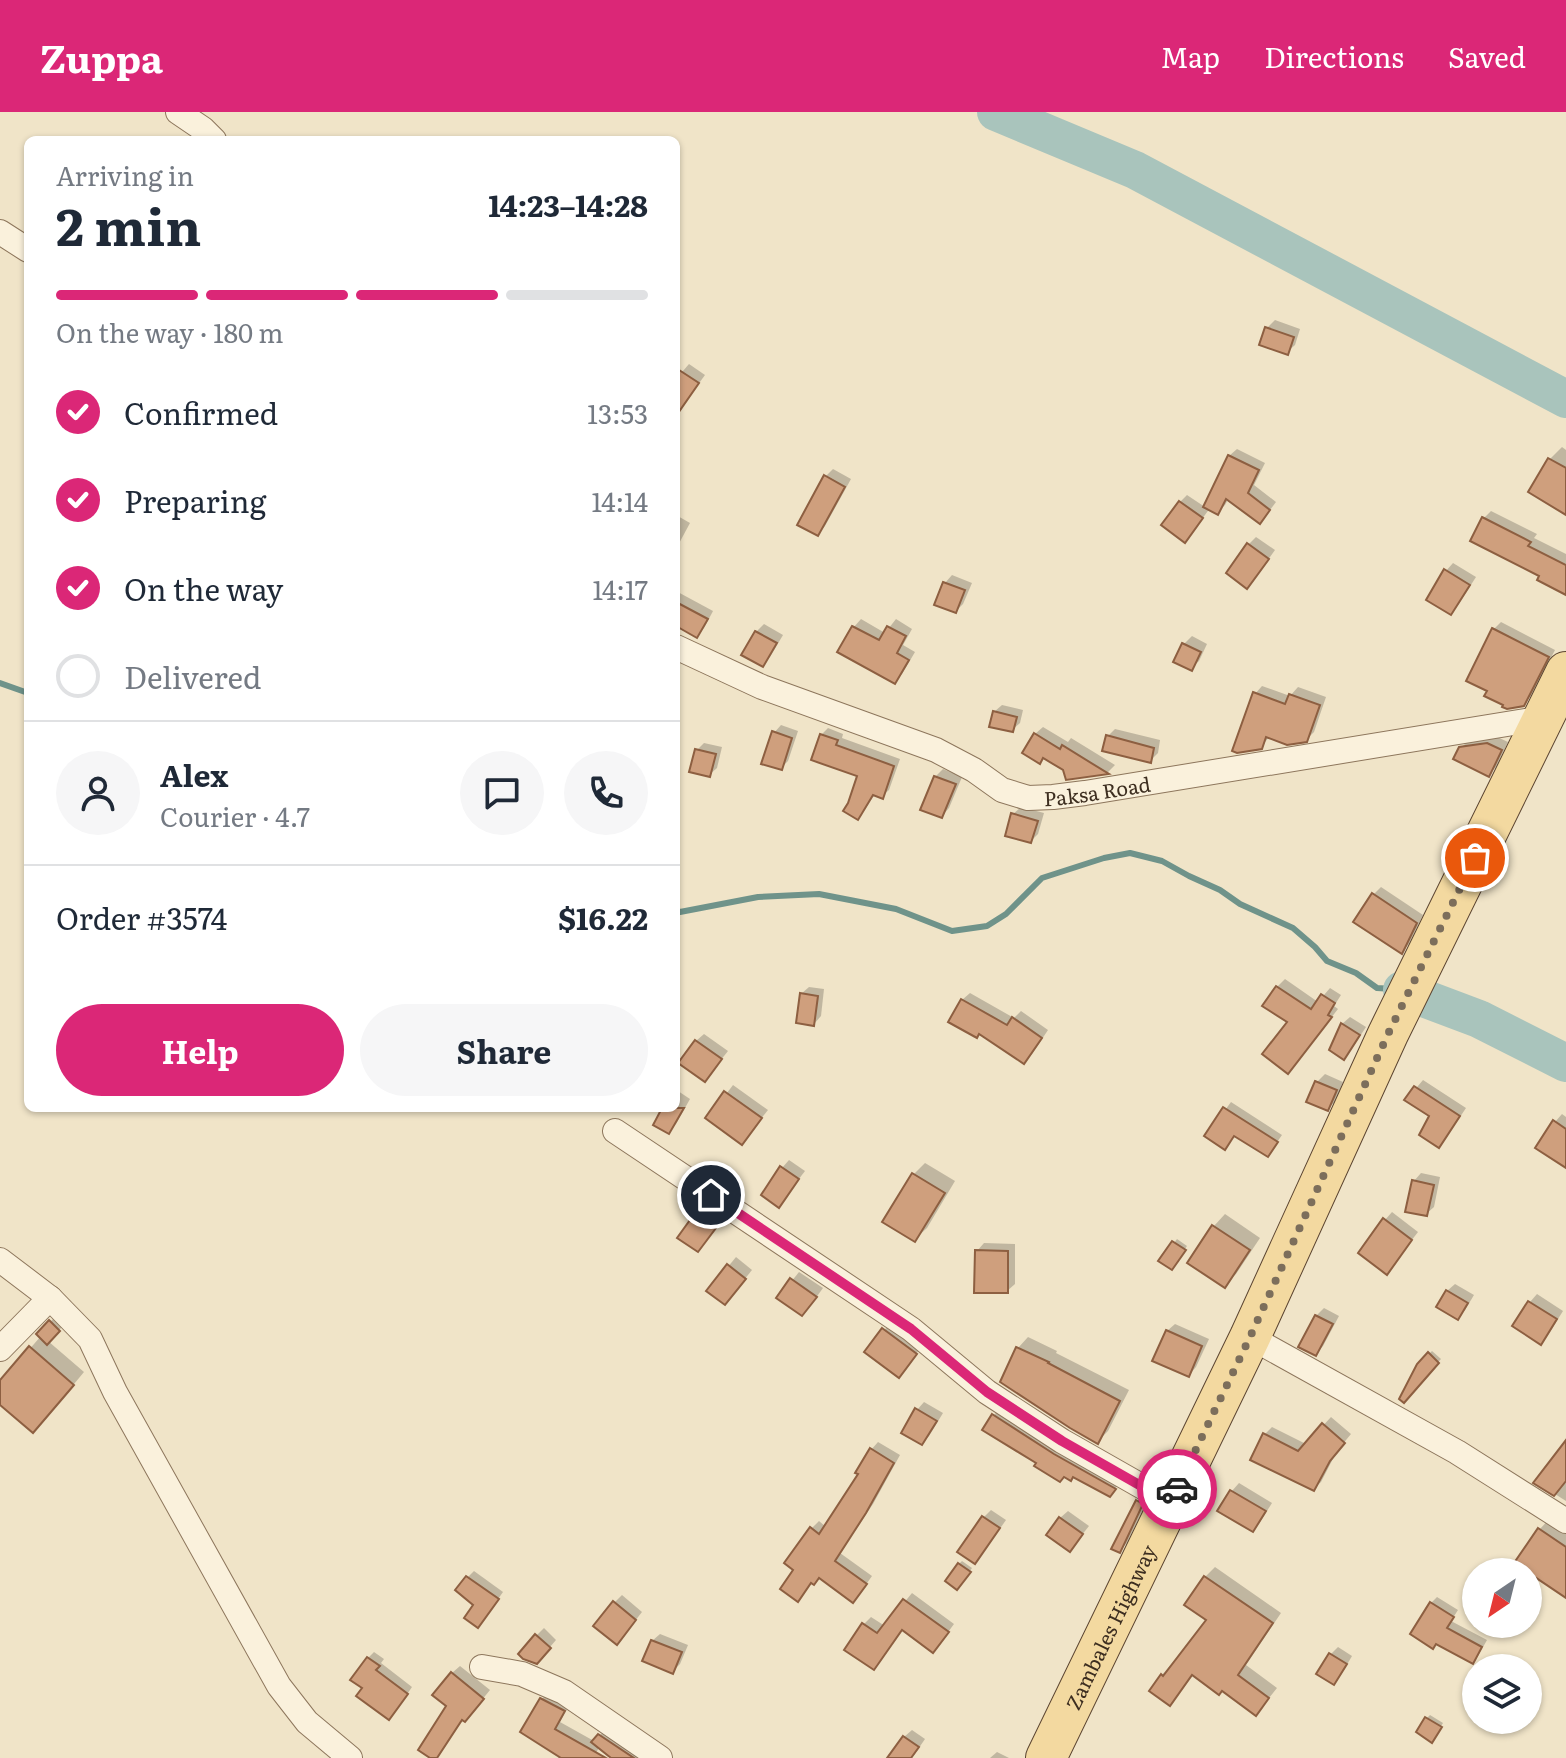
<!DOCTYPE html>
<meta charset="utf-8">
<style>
body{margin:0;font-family:Literata,serif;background:#f6f6f7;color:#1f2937;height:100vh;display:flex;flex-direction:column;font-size:30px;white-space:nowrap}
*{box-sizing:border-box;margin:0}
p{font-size:26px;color:#747a83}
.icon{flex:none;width:44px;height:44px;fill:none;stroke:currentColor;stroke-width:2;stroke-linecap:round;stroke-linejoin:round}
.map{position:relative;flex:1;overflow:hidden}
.panel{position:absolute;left:24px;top:24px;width:656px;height:976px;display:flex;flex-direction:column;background:#fff;border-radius:12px;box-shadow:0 2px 6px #0004}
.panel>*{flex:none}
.needle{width:52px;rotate:215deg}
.fabs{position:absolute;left:1462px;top:1446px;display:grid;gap:16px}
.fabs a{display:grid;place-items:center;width:80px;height:80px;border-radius:50%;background:#fff;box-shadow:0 2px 6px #0004;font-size:40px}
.pin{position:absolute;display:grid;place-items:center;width:68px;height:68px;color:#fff;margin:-34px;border:4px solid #fff;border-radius:50%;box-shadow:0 2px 8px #0007}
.courier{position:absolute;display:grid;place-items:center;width:80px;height:80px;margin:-40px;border:6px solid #db2777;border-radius:50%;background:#fff;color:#222;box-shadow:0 2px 10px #0007}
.overview em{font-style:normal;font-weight:700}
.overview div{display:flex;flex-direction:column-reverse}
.overview{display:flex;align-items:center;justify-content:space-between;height:136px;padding:0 32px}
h1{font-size:52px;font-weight:700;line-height:60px}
.bar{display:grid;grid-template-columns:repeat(4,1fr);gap:12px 8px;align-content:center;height:96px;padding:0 32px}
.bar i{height:10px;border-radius:6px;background:#e0e1e3}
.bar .on{background:#db2777}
.bar p{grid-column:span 4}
.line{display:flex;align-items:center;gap:20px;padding:0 32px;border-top:2px solid #e0e1e3}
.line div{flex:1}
.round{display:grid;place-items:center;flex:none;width:84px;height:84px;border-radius:42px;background:#f6f6f7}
ol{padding:0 32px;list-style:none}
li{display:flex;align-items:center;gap:24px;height:88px}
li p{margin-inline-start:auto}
li .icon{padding:8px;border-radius:50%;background:#db2777;color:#fff;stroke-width:4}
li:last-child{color:#747a83}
li i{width:44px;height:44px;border:4px solid #e0e1e3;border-radius:50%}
.cta{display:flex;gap:16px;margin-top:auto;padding:16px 32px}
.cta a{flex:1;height:92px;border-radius:48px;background:#db2777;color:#fff;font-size:32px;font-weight:700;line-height:92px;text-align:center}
.cta a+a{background:#f6f6f7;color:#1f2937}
header{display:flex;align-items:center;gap:48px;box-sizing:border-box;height:112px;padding:0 40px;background:#db2777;color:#fff}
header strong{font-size:38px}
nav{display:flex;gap:44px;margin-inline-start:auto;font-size:28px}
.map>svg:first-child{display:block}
</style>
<header>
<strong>Zuppa</strong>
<nav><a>Map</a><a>Directions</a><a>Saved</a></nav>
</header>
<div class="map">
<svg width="1566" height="1646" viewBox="0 0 1566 1646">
<rect width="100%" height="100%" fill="#f0e4c8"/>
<g fill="#0003">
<path d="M1275,208L1300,217L1295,233L1287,240L1261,231L1267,216Z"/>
<path d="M689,252L705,263L689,285L682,293L676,289V267Z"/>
<path d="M1562,335L1566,338V400L1531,379L1550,347Z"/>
<path d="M1237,337L1265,351L1254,373L1276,390L1267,402L1229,386L1225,393L1218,400L1210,396L1192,421L1180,390L1187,383L1205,395L1229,344Z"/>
<path d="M833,357L851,367L825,414L818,422L825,365Z"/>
<path d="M1491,399L1537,422L1534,426L1566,442V479L1541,463L1484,406Z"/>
<path d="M676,403L690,411L676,437Z"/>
<path d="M1256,425L1275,438L1254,467L1249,432Z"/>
<path d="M1453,451L1476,465L1458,493L1451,501L1446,459Z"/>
<path d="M952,463L972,471L963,492L956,499L945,471Z"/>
<path d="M676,479L713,499L704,516L697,523L676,511Z"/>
<path d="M861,507L885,521L896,507L912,517L903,533L915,540L902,562L895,569L854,515Z"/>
<path d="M1501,510L1555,538L1531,584L1523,592L1494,517Z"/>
<path d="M764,512L783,523L770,545L763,553L756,520Z"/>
<path d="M1192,524L1207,532L1199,549L1191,556L1176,549L1184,532Z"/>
<path d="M1262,574L1290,584L1298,575L1326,585L1314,620L1306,628L1270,624L1261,635L1255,582Z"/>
<path d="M1002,593L1023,598L1020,611L1012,618L994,600Z"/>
<path d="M781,613L798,619L788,649L781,656L774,621Z"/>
<path d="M1043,615L1068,630L1071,626L1115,653L1108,660L1068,666L1065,657L1035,622Z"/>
<path d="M828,616L843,622L842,626L900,647L889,678L882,684L875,682L864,699L857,706L860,663L821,623Z"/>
<path d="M1115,617L1160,628L1158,641L1150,649L1108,624Z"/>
<path d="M1495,624L1508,630L1496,655L1489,662L1461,636L1469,628Z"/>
<path d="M704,631L722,635L717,656L709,663L697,638Z"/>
<path d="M943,657L962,665L949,696L942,704L935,665Z"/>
<path d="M1021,695L1044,701L1038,722L1031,729L1013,702Z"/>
<path d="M1381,775L1423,803L1409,832L1402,839L1374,782Z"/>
<path d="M1285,867L1318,890L1330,876L1341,883L1334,894L1338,897L1295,952L1290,910L1265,893L1277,875Z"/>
<path d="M809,875L824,877L821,904L814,912L801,882Z"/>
<path d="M970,881L1014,906L1021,899L1048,918L1032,942L1024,950L962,888Z"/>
<path d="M1350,905L1366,915L1351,938L1343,946L1342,912Z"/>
<path d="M704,922L728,939L705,968L696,929Z"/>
<path d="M1325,962L1343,970L1335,990L1327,997L1309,989L1317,970Z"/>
<path d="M1423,968L1466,996L1446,1026L1439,1033L1432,1004L1407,987Z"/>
<path d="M733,973L768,998L742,1031L708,1006Z"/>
<path d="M678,979L690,987L676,1012L668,1019L665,996H676V981Z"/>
<path d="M1231,990L1282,1023L1268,1043L1235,1023L1230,1029L1206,1024Z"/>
<path d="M1562,1002L1566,1005V1052L1555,1010Z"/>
<path d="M789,1048L805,1059L779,1093L782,1056Z"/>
<path d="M925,1051L955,1069L927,1116L915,1127L914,1062Z"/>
<path d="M1421,1061L1440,1065L1434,1095L1426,1102L1414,1069Z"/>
<path d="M709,1088L728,1100L698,1138L702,1095Z"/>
<path d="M1392,1100L1418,1120L1387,1160L1385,1108Z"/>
<path d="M1225,1102L1260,1126L1236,1162L1224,1173L1190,1150L1214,1114Z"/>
<path d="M1177,1127L1187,1134L1174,1153L1161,1148Z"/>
<path d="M984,1131L1015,1132V1172L1007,1179L977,1139Z"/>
<path d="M736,1145L752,1158L732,1183L709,1178Z"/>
<path d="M799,1160L823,1176L810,1194L779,1185Z"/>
<path d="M1455,1172L1474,1183L1465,1198L1458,1206L1447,1179Z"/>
<path d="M1537,1182L1563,1199L1548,1223L1541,1230L1515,1213L1530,1190Z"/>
<path d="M1324,1196L1339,1204L1323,1234L1316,1242V1204Z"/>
<path d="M53,1207L62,1215L48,1229L84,1260L45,1307L0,1290V1271L41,1224L39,1222Z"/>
<path d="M891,1210L923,1233L899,1264L867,1240Z"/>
<path d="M1175,1212L1209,1227L1196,1255L1189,1263L1167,1219Z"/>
<path d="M1028,1225L1057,1239L1056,1241L1129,1278L1108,1319L1097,1330L1002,1270L1018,1236Z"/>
<path d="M1432,1239L1441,1247L1407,1285L1429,1242Z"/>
<path d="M924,1290L943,1301L929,1324L922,1331L917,1298Z"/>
<path d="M1001,1295L1122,1369L1109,1383L985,1318L994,1303Z"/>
<path d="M1331,1305L1351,1322L1337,1339L1321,1370L1313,1377L1265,1322L1272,1315L1306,1332Z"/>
<path d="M878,1330L900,1343L873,1392L840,1441L872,1464L860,1481L820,1464L812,1469L805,1480L796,1457L812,1416L819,1409L826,1415L860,1362L871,1338Z"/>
<path d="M1566,1332V1389L1536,1370Z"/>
<path d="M1166,1340L1170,1342L1163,1356L1156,1363L1152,1361L1159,1347Z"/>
<path d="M1239,1371L1272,1391L1260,1410L1252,1418L1220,1398L1232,1379Z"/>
<path d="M1145,1382L1149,1385L1127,1431L1119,1439L1137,1389Z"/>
<path d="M991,1398L1006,1408L982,1442L975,1450L960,1439L984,1405Z"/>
<path d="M1068,1399L1089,1414L1070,1438L1060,1406Z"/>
<path d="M1551,1405L1566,1415V1484L1517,1451L1540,1417Z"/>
<path d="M962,1449L972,1456L960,1473L959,1452Z"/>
<path d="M1215,1455L1281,1501L1246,1553L1277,1576L1256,1602L1222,1577L1194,1562L1179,1582L1170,1592L1162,1563L1209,1508L1186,1492L1205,1465Z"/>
<path d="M474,1459L503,1480L484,1507L467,1466Z"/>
<path d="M912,1481L954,1512L940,1531L903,1516L881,1548L874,1556L864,1512L871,1505L885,1514Z"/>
<path d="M622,1483L642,1500L624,1523L614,1491Z"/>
<path d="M1437,1485L1458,1498L1451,1509L1487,1528L1478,1544L1472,1550L1437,1530L1431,1491Z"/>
<path d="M544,1516L556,1528L544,1542L536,1524Z"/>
<path d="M660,1522L688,1533L680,1552L673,1559L652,1529Z"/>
<path d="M1338,1535L1352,1544L1341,1563L1333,1570L1331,1542Z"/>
<path d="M374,1540L384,1547L381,1551L412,1575L395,1600L364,1575L368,1546Z"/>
<path d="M460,1554L490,1578L472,1600L463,1606L442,1639L435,1646L448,1594L452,1561Z"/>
<path d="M548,1581L570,1592L560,1610L594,1629L607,1616L651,1646H614L600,1634L593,1646H558L560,1643L542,1587Z"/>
<path d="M1430,1603L1443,1611L1434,1625L1427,1606Z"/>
<path d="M912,1618L925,1627L912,1646H893L904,1625Z"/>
<path d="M997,1640L1009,1646H990Z"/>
</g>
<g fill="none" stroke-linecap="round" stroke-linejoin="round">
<g stroke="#6f938a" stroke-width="6">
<path d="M0,571L28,581"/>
<path d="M676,799L680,800L758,785L819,782L896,797L952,819L987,814L1006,802L1042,766L1104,746L1130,741L1162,749L1189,764L1220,778L1240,792L1293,816L1315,835L1327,849L1356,861L1377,876L1393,877"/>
</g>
<g stroke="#a9c4bc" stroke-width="38">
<path d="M996,0L1135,58L1566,287"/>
<path d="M1402,878L1479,907L1566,951"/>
</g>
</g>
<g fill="#cf9f7d" stroke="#8d5f41" stroke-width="2">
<path d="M1265,215L1294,225L1288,243L1259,233Z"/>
<path d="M676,256L699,271L676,304Z"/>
<path d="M1228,343L1259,358L1248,381L1270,398L1260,412L1226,387L1218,403L1203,395Z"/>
<path d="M1548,346L1566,356V403L1528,380Z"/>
<path d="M824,363L845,375L818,424L797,413Z"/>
<path d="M1179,389L1203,406L1185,431L1161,413Z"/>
<path d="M1482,405L1531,430L1528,434L1566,453V483L1537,468L1539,464L1470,429Z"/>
<path d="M1247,431L1269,447L1247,477L1226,461Z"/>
<path d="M1444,457L1470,473L1451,503L1426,488Z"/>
<path d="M943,470L965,478L956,501L934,493Z"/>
<path d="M676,490L708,507L697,526L676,514Z"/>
<path d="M852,514L879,528L887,514L906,524L897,541L909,548L895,572L837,540Z"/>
<path d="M1492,516L1549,545L1524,594L1507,597L1502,595L1503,593L1484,584L1487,579L1466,569Z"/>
<path d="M755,519L777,531L763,555L741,543Z"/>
<path d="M1182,531L1201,540L1192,559L1173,550Z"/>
<path d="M1253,580L1285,592L1289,582L1320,593L1307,630L1287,633L1266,625L1262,637L1237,641L1232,639Z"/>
<path d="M993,599L1017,605L1013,620L989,615Z"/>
<path d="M772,619L792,626L782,658L761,652Z"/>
<path d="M1034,621L1060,637L1062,633L1109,662L1066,668L1063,658L1043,646L1040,652L1022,641Z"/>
<path d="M820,622L838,628L836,633L894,654L883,687L873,683L858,708L843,699L848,691L857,664L811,648Z"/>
<path d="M1106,623L1154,636L1151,651L1102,639Z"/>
<path d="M1487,631L1502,638L1489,665L1453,647L1459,635Z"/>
<path d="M695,637L716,642L710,665L689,660Z"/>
<path d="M934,664L956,672L942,706L920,698Z"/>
<path d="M1011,701L1038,709L1031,731L1005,724Z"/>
<path d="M1372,781L1417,811L1402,842L1353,810Z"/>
<path d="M1276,874L1311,897L1321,882L1335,891L1328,903L1332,905L1288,962L1262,942L1287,910L1262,894Z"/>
<path d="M800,881L818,884L814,914L796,911Z"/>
<path d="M961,887L1007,913L1012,905L1042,926L1024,952L979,922L977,926L948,910Z"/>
<path d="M1341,911L1360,923L1344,948L1329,938Z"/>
<path d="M695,928L722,947L705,970L678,951Z"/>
<path d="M1315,969L1337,978L1328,999L1306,990Z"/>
<path d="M1414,974L1460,1004L1439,1036L1419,1023L1429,1004L1404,988Z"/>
<path d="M724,979L762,1006L742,1033L705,1006Z"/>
<path d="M1223,995L1278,1030L1268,1045L1234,1024L1225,1038L1204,1024Z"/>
<path d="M662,996H684L669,1022L653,1013Z"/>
<path d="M1553,1008L1566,1017V1056L1535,1036Z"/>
<path d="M780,1054L799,1067L779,1096L761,1083Z"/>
<path d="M912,1061L945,1081L915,1130L882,1110Z"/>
<path d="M1412,1068L1434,1073L1427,1104L1405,1100Z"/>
<path d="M700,1094L722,1108L698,1140L677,1126Z"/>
<path d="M1383,1106L1412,1128L1387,1163L1358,1141Z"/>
<path d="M1212,1113L1250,1138L1225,1176L1187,1151Z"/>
<path d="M1172,1129L1186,1138L1172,1158L1158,1149Z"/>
<path d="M975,1138L1008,1139V1181H974Z"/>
<path d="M727,1152L746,1167L725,1193L706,1179Z"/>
<path d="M790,1166L817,1185L802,1204L776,1186Z"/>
<path d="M1446,1178L1468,1191L1458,1208L1436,1195Z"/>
<path d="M1528,1189L1557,1207L1541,1233L1512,1214Z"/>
<path d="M1315,1203L1333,1212L1316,1244L1298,1235Z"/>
<path d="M49,1208L60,1219L47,1233L36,1222Z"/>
<path d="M882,1216L917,1242L899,1266L864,1240Z"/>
<path d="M1166,1218L1202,1234L1189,1265L1152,1249Z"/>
<path d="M29,1234L74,1273L33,1321L0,1293V1268Z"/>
<path d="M1016,1235L1049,1250L1048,1251L1120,1289L1098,1332L1070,1316L1000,1270Z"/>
<path d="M1428,1240L1439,1251L1404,1291L1399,1287L1417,1252Z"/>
<path d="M915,1296L937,1309L922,1333L901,1321Z"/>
<path d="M992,1302L1054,1342L1116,1377L1110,1385L1073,1365L1071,1369L1064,1365L1060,1370L1034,1354L1036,1351L982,1318Z"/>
<path d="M1322,1311L1345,1331L1330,1349L1314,1379L1250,1348L1263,1321L1298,1339Z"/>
<path d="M1566,1328V1369L1554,1384L1533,1371Z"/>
<path d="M870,1336L894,1351L866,1401L835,1449L867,1472L853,1491L819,1466L814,1473L811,1471L798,1490L780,1477L793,1458L784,1451L810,1415L819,1422L858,1362L855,1361Z"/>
<path d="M1230,1378L1266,1399L1253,1420L1217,1399Z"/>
<path d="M1136,1388L1143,1392L1120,1441L1111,1437Z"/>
<path d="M982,1404L1000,1416L975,1452L957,1440Z"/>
<path d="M1059,1405L1083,1422L1070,1440L1046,1423Z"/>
<path d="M1538,1416L1566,1435V1486L1514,1451Z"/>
<path d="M958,1451L971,1460L957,1478L945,1469Z"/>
<path d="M466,1464L499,1487L478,1516L464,1506L473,1493L455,1478Z"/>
<path d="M1204,1464L1273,1511L1238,1563L1269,1586L1256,1604L1222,1579L1219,1583L1192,1563L1170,1594L1149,1579L1161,1562L1163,1564L1206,1508L1184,1493Z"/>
<path d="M903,1487L949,1520L933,1541L902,1518L874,1558L844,1538L862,1511L877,1521Z"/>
<path d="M613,1489L636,1508L617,1533L593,1514Z"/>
<path d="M1430,1490L1454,1505L1447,1516L1482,1535L1473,1552L1436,1532L1433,1537L1410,1522Z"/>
<path d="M535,1522L551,1536L537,1552L523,1547L518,1542Z"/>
<path d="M651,1528L682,1540L673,1562L642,1549Z"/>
<path d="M1329,1541L1347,1552L1334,1573L1316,1562Z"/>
<path d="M367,1545L380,1554L376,1558L408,1582L389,1608L356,1584L362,1576L350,1568Z"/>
<path d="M451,1560L484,1587L465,1610L462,1608L437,1646H430L418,1638L446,1594L432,1583Z"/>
<path d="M540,1586L565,1599L555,1617L606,1646H561L520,1620Z"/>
<path d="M1425,1605L1442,1615L1432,1631L1416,1620Z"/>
<path d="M598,1622L634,1646H611L591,1630Z"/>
<path d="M903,1624L919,1635L911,1646H887Z"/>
</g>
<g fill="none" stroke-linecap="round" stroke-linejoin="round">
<g stroke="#8d765c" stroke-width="26">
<g id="street">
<path d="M178,0L203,17L214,28"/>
<path d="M0,120L28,138"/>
<path id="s1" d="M676,535L762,575L936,638L974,658L1002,678L1028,686L1053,685L1085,681L1544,606"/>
<path d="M615,1019L911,1217L987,1280L1062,1329L1171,1391"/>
<path d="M0,1148L50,1186L90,1227L115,1280L279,1574L307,1610L350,1646"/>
<path d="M1250,1225L1457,1340L1566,1409"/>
<path d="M0,1237L50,1186"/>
<path d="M482,1555L522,1562L564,1580L660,1646"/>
</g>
</g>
<g stroke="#5b4430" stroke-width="42">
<g id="primary">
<path id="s2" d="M1046,1646L1250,1225L1388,922L1566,560"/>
</g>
</g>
<use href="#street" stroke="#faf1dc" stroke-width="24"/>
<use href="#primary" stroke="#f3d9a0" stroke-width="40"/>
</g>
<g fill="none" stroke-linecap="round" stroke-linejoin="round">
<path stroke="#7c6e5b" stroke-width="8" stroke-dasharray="0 14.4" d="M1177,1377L1250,1225L1388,922L1475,746"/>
<path stroke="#db2777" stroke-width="10" d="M711,1083L911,1217L987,1280L1062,1329L1171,1391L1177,1377"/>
</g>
<g text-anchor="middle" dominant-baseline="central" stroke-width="8" stroke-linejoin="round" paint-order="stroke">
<g font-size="20" fill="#3d2e20" stroke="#f7eed8">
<text stroke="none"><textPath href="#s1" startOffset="454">Paksa Road</textPath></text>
<text stroke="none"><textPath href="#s2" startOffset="146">Zambales Highway</textPath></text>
</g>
</g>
</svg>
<div class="fabs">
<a><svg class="needle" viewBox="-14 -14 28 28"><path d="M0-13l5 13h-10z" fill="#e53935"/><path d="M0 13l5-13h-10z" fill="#747a83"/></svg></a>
<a><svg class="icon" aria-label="layers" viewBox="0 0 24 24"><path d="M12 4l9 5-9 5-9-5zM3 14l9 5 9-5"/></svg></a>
</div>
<div class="pin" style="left:1475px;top:746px;background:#ea580c"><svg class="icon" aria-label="bag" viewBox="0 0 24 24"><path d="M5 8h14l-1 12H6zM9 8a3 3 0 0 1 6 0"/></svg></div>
<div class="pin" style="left:711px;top:1083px;background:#1f2937"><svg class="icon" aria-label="home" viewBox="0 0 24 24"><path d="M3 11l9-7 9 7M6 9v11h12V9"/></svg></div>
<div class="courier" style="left:1177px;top:1377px"><svg class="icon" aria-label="car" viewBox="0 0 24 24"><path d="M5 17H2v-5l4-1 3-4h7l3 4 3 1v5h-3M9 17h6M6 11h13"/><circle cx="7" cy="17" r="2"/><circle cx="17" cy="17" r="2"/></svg></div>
<section class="panel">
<div class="overview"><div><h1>2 min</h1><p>Arriving in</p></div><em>14:23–14:28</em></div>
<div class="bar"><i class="on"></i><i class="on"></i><i class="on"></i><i></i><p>On the way · 180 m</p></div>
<ol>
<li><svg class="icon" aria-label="check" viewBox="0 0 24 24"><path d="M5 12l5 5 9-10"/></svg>Confirmed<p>13:53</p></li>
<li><svg class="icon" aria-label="check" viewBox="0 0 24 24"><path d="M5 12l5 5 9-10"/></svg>Preparing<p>14:14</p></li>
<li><svg class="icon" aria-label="check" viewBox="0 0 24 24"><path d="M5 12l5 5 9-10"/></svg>On the way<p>14:17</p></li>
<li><i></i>Delivered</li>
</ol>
<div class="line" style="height:144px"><a class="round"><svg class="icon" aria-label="person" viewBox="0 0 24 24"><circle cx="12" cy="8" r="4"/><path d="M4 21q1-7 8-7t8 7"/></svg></a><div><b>Alex</b><p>Courier · 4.7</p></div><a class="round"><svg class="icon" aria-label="chat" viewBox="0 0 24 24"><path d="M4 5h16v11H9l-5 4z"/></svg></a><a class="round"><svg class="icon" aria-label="phone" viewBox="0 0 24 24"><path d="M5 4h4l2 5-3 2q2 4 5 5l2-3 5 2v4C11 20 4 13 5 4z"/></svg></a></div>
<div class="line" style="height:104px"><div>Order #3574</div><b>$16.22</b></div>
<div class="cta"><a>Help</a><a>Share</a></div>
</section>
</div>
